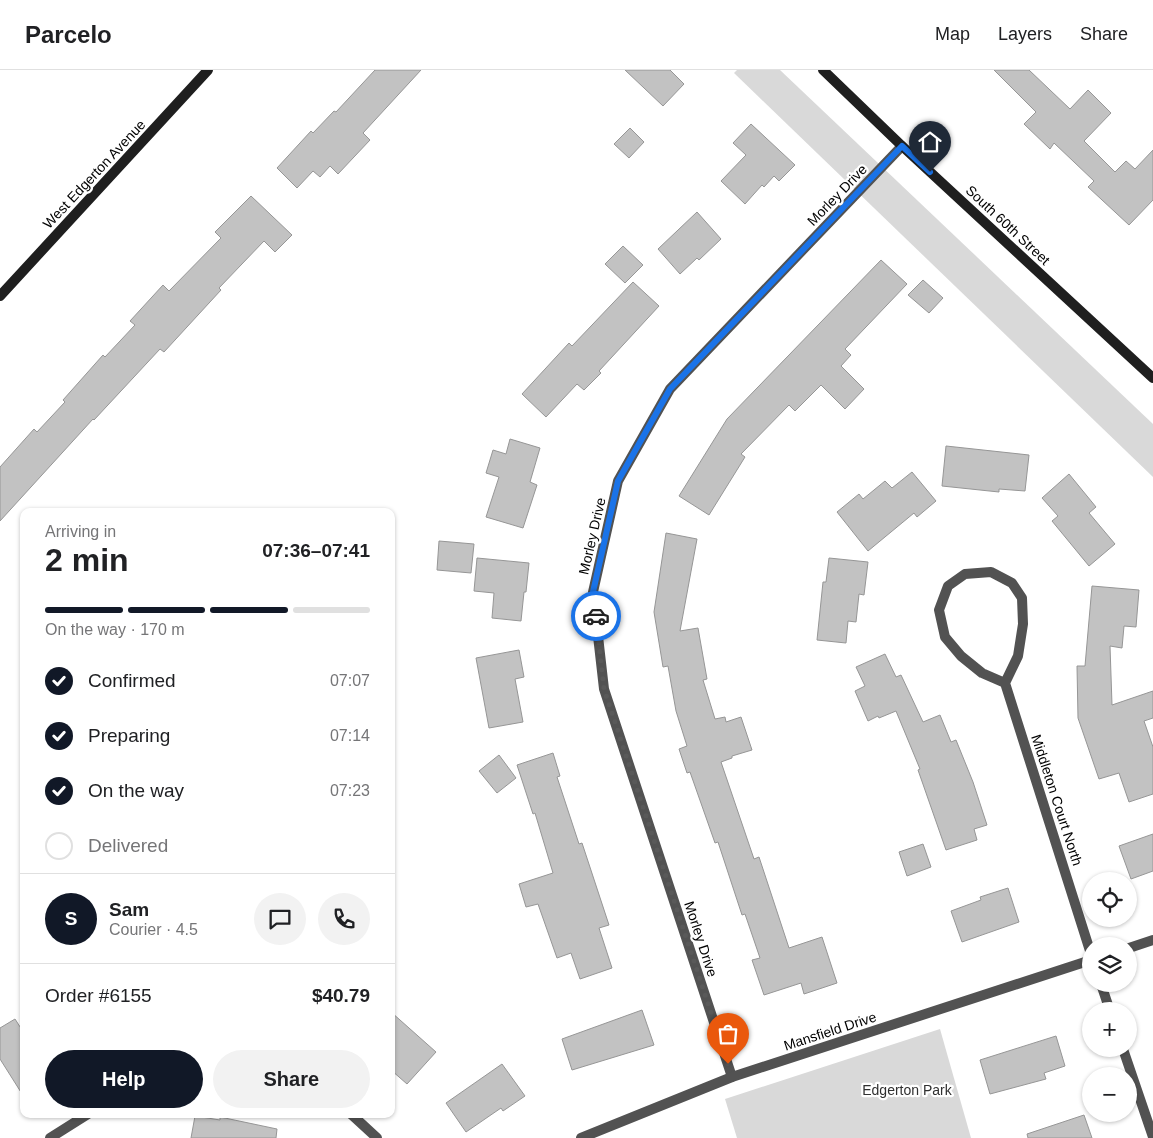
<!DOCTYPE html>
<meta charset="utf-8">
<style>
body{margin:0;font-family:Arial,sans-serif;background:#f2f2f2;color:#202124;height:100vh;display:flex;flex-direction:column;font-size:19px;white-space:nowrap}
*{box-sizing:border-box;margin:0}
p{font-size:16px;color:#757577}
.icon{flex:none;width:28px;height:28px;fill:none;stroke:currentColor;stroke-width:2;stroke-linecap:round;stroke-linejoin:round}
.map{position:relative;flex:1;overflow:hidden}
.drawer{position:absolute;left:20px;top:438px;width:375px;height:610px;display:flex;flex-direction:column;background:#fff;border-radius:10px;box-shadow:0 1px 4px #0004}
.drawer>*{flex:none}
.buttons{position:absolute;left:1082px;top:802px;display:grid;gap:10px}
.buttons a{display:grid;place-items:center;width:55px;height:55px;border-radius:50%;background:#fff;box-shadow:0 1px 4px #0004;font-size:25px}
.pin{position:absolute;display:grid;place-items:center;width:42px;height:42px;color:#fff;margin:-51px -21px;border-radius:50% 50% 50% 0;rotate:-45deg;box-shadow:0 0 5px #0007}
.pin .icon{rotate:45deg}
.courier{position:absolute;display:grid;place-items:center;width:50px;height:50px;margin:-25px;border:4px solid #1a73e8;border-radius:50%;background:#fff;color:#222;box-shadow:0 1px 6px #0007}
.overview em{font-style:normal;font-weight:700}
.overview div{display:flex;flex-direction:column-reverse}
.overview{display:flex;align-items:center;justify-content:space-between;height:85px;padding:0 25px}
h1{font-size:32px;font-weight:700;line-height:38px}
.bar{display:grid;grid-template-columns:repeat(4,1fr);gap:8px 5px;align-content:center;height:60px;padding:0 25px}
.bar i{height:6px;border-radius:4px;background:#e0e0e0}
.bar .selected{background:#111827}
.bar p{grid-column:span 4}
.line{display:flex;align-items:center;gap:12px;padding:0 25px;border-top:1px solid #e0e0e0}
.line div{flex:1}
.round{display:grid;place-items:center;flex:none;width:52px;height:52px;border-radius:26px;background:#f2f2f2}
ol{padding:0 25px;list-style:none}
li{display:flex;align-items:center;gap:15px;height:55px}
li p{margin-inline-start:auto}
li .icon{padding:5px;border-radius:50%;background:#111827;color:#fff;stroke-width:4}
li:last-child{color:#757577}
li i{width:28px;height:28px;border:2px solid #e0e0e0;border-radius:50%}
.button{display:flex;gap:10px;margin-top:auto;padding:10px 25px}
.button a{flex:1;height:58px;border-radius:30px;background:#111827;color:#fff;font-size:20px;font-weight:700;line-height:58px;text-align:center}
.button a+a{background:#f2f2f2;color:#202124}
header{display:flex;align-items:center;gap:30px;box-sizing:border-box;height:70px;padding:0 25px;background:#fff;border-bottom:1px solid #e0e0e0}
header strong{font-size:24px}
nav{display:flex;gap:28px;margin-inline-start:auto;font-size:18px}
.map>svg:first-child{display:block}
</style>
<header>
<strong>Parcelo</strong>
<nav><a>Map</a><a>Layers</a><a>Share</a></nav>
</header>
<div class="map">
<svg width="1153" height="1068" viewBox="0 0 1153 1068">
<rect width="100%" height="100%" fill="#fff"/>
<g fill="#d9d9d9">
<path d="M737,0H780L1153,354V407L734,3Z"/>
<path d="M940,959L971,1068H737L725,1029Z"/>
</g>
<g fill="#c2c2c2" stroke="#969696">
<path d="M375,0H421L363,63L370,70L338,104L330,96L320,107L313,101L297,118L277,98L311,61L313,63L334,41L336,42Z"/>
<path d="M625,0H670L684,14L663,36Z"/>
<path d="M994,0H1029L1070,39L1088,20L1111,43L1084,71L1115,102L1126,91L1135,99L1153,80V130L1129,155L1088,117L1094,111L1054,73L1050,79L1024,54L1036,42Z"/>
<path d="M751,54L795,95L779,111L774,106L764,117L762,115L745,134L721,111L746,85L733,73Z"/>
<path d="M630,58L644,72L629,88L614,74Z"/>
<path d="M251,126L292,165L275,182L264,171L219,218L221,220L164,282L160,279L94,350L93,349L0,451V397L34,359L37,362L65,332L63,330L103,285L105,287L135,255L130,251L163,215L169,221L221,168L215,162Z"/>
<path d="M697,142L721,169L699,190L697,188L680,204L658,179Z"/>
<path d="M623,176L643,195L625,213L605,194Z"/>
<path d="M881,190L907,214L845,279L851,285L841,296L864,319L845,339L821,315L795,341L789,335L741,384L745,387L709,445L679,426L727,349Z"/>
<path d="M923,210L943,228L929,243L908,225Z"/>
<path d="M633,212L659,236L599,301L601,303L584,320L577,314L546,347L522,324L569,273L572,276Z"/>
<path d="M510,369L540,378L530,412L537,415L523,458L486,447L499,407L486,403L493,380L506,384Z"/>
<path d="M946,376L1029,385L1025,421L999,419V422L942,416Z"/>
<path d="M912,402L936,431L917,447L914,443L868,481L837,442L859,424L863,429L885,411L892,418Z"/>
<path d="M1069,404L1096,437L1089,443L1115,474L1089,496L1052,451L1058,446L1042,428Z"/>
<path d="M666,463L697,469L680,561L698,558L707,609L703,610L715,649L725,647L726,652L741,647L752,680L732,686V688L721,692L754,789L759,787L789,878L822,867L837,913L804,924L801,913L764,925L752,890L760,888L745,844L742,845L718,772L715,773L690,702L687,703L679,679L687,676L676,641L668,596L663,597L654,542Z"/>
<path d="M439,471L474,474L471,503L437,500Z"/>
<path d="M477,488L529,493L526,522H524L521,551L492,548L494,523L474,521Z"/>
<path d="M829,488L868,492L864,525L859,524L856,552L848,551L846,573L817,570L823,512H826Z"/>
<path d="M1092,516L1139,520L1136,557L1124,556L1122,578L1110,576L1112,635L1153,621V648L1144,651L1153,677V724L1129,732L1119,703L1099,709L1078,648L1077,596H1085Z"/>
<path d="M519,580L524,607L515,609L523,652L489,658L476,588Z"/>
<path d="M885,584L896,607L901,605L923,652L940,645L951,672L956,670L973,712L987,755L974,759L977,770L946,780L918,700L920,699L896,641L879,648L878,646L868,651L855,621L865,616L856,597Z"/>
<path d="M553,683L560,706L557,707L579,774L582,773L609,855L599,858L612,898L580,909L571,883L557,888L538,834L526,837L519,814L553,803L535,743L533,744L517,695Z"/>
<path d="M499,685L516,708L497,723L479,701Z"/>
<path d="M1153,764V801L1131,809L1119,776Z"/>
<path d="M923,774L931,797L907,806L899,782Z"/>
<path d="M1008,818L1019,852L962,872L951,841L981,830L980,827Z"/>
<path d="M642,940L654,975L572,1000L562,969Z"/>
<path d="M391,942L436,982L407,1014L391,1000Z"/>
<path d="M15,949L24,963V1027L0,989V958Z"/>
<path d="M1056,966L1065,996L1044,1003L1046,1009L990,1024L980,990Z"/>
<path d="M502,994L525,1026L503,1041L501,1038L466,1062L446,1033Z"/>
<path d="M1084,1045L1092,1068H1028L1027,1064Z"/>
<path d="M195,1046L220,1050V1047L277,1059L276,1068H191Z"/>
</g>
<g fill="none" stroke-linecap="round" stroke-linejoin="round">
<g stroke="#525252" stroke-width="10">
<path d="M1005,613L982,603L961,586L945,567L939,540L948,516L965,504L991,502L1012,513L1022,528L1023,554L1018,586L1005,613L1091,884"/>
<path d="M1129,878L1153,870"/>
<path d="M1101,914L1110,941"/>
<path d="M1123,979L1153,1067"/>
<path d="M732,1007L604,619L593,522L618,411L670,319L902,76"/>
<path d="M351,1044L377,1068"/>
<path d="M50,1068L88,1044"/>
<path d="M581,1068L732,1007L1091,890"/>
</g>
<g stroke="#1f1f1f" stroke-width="10">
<path d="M823,0L902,76L1153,308"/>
<path d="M0,226L208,0"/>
</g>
</g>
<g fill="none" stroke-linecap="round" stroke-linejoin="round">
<path stroke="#595959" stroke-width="5" stroke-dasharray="0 9" d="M596,546L604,619L728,994"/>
<path stroke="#1a73e8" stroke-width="6" d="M596,546L593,522L618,411L670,319L902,76L930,102"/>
</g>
<g text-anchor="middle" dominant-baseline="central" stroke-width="4.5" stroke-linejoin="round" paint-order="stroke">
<g font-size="14" fill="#000" stroke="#fff">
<text transform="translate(94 104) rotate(-47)">West Edgerton Avenue</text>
<text transform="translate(837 125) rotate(-46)">Morley Drive</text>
<text transform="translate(1008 155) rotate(43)">South 60th Street</text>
<text transform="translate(592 466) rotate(-77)">Morley Drive</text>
<text transform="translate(1057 730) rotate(72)">Middleton Court North</text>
<text transform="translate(701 869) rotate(72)">Morley Drive</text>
<text transform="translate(830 961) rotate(-18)">Mansfield Drive</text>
</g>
<g font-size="14" fill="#303030" stroke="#fff">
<text x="907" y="1020">Edgerton Park</text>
</g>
</g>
</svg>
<div class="buttons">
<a><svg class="icon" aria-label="locate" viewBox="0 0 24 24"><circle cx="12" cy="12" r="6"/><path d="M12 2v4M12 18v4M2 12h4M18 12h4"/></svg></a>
<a><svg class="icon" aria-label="layers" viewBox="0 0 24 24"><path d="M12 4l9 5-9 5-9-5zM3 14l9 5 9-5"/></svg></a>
<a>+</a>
<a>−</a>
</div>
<div class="pin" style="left:728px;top:994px;background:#ea580c"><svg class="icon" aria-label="bag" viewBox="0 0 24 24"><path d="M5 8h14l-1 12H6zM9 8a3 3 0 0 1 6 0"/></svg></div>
<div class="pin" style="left:930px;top:102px;background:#1f2937"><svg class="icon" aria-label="home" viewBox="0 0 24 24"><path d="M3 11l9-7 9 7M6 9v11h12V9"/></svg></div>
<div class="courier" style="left:596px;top:546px"><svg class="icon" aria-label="car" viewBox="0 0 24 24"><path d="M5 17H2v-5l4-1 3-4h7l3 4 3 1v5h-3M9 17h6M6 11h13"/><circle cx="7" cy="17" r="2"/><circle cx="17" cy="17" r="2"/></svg></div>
<section class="drawer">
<div class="overview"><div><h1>2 min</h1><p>Arriving in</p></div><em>07:36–07:41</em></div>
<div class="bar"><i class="selected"></i><i class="selected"></i><i class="selected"></i><i></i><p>On the way · 170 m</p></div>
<ol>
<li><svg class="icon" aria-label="check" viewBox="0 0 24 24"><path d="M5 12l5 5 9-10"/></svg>Confirmed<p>07:07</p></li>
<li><svg class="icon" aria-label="check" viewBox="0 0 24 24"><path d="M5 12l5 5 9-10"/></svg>Preparing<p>07:14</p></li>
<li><svg class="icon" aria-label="check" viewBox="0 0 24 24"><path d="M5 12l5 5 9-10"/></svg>On the way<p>07:23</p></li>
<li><i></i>Delivered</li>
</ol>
<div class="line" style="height:90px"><b class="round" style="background:#111827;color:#fff">S</b><div><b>Sam</b><p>Courier · 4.5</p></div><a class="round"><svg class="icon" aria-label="chat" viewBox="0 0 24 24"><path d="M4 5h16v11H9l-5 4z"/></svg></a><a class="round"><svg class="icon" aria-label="phone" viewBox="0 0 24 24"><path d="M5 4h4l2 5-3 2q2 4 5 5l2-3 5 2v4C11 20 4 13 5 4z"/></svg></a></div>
<div class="line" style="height:65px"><div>Order #6155</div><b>$40.79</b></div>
<div class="button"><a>Help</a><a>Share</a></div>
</section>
</div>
